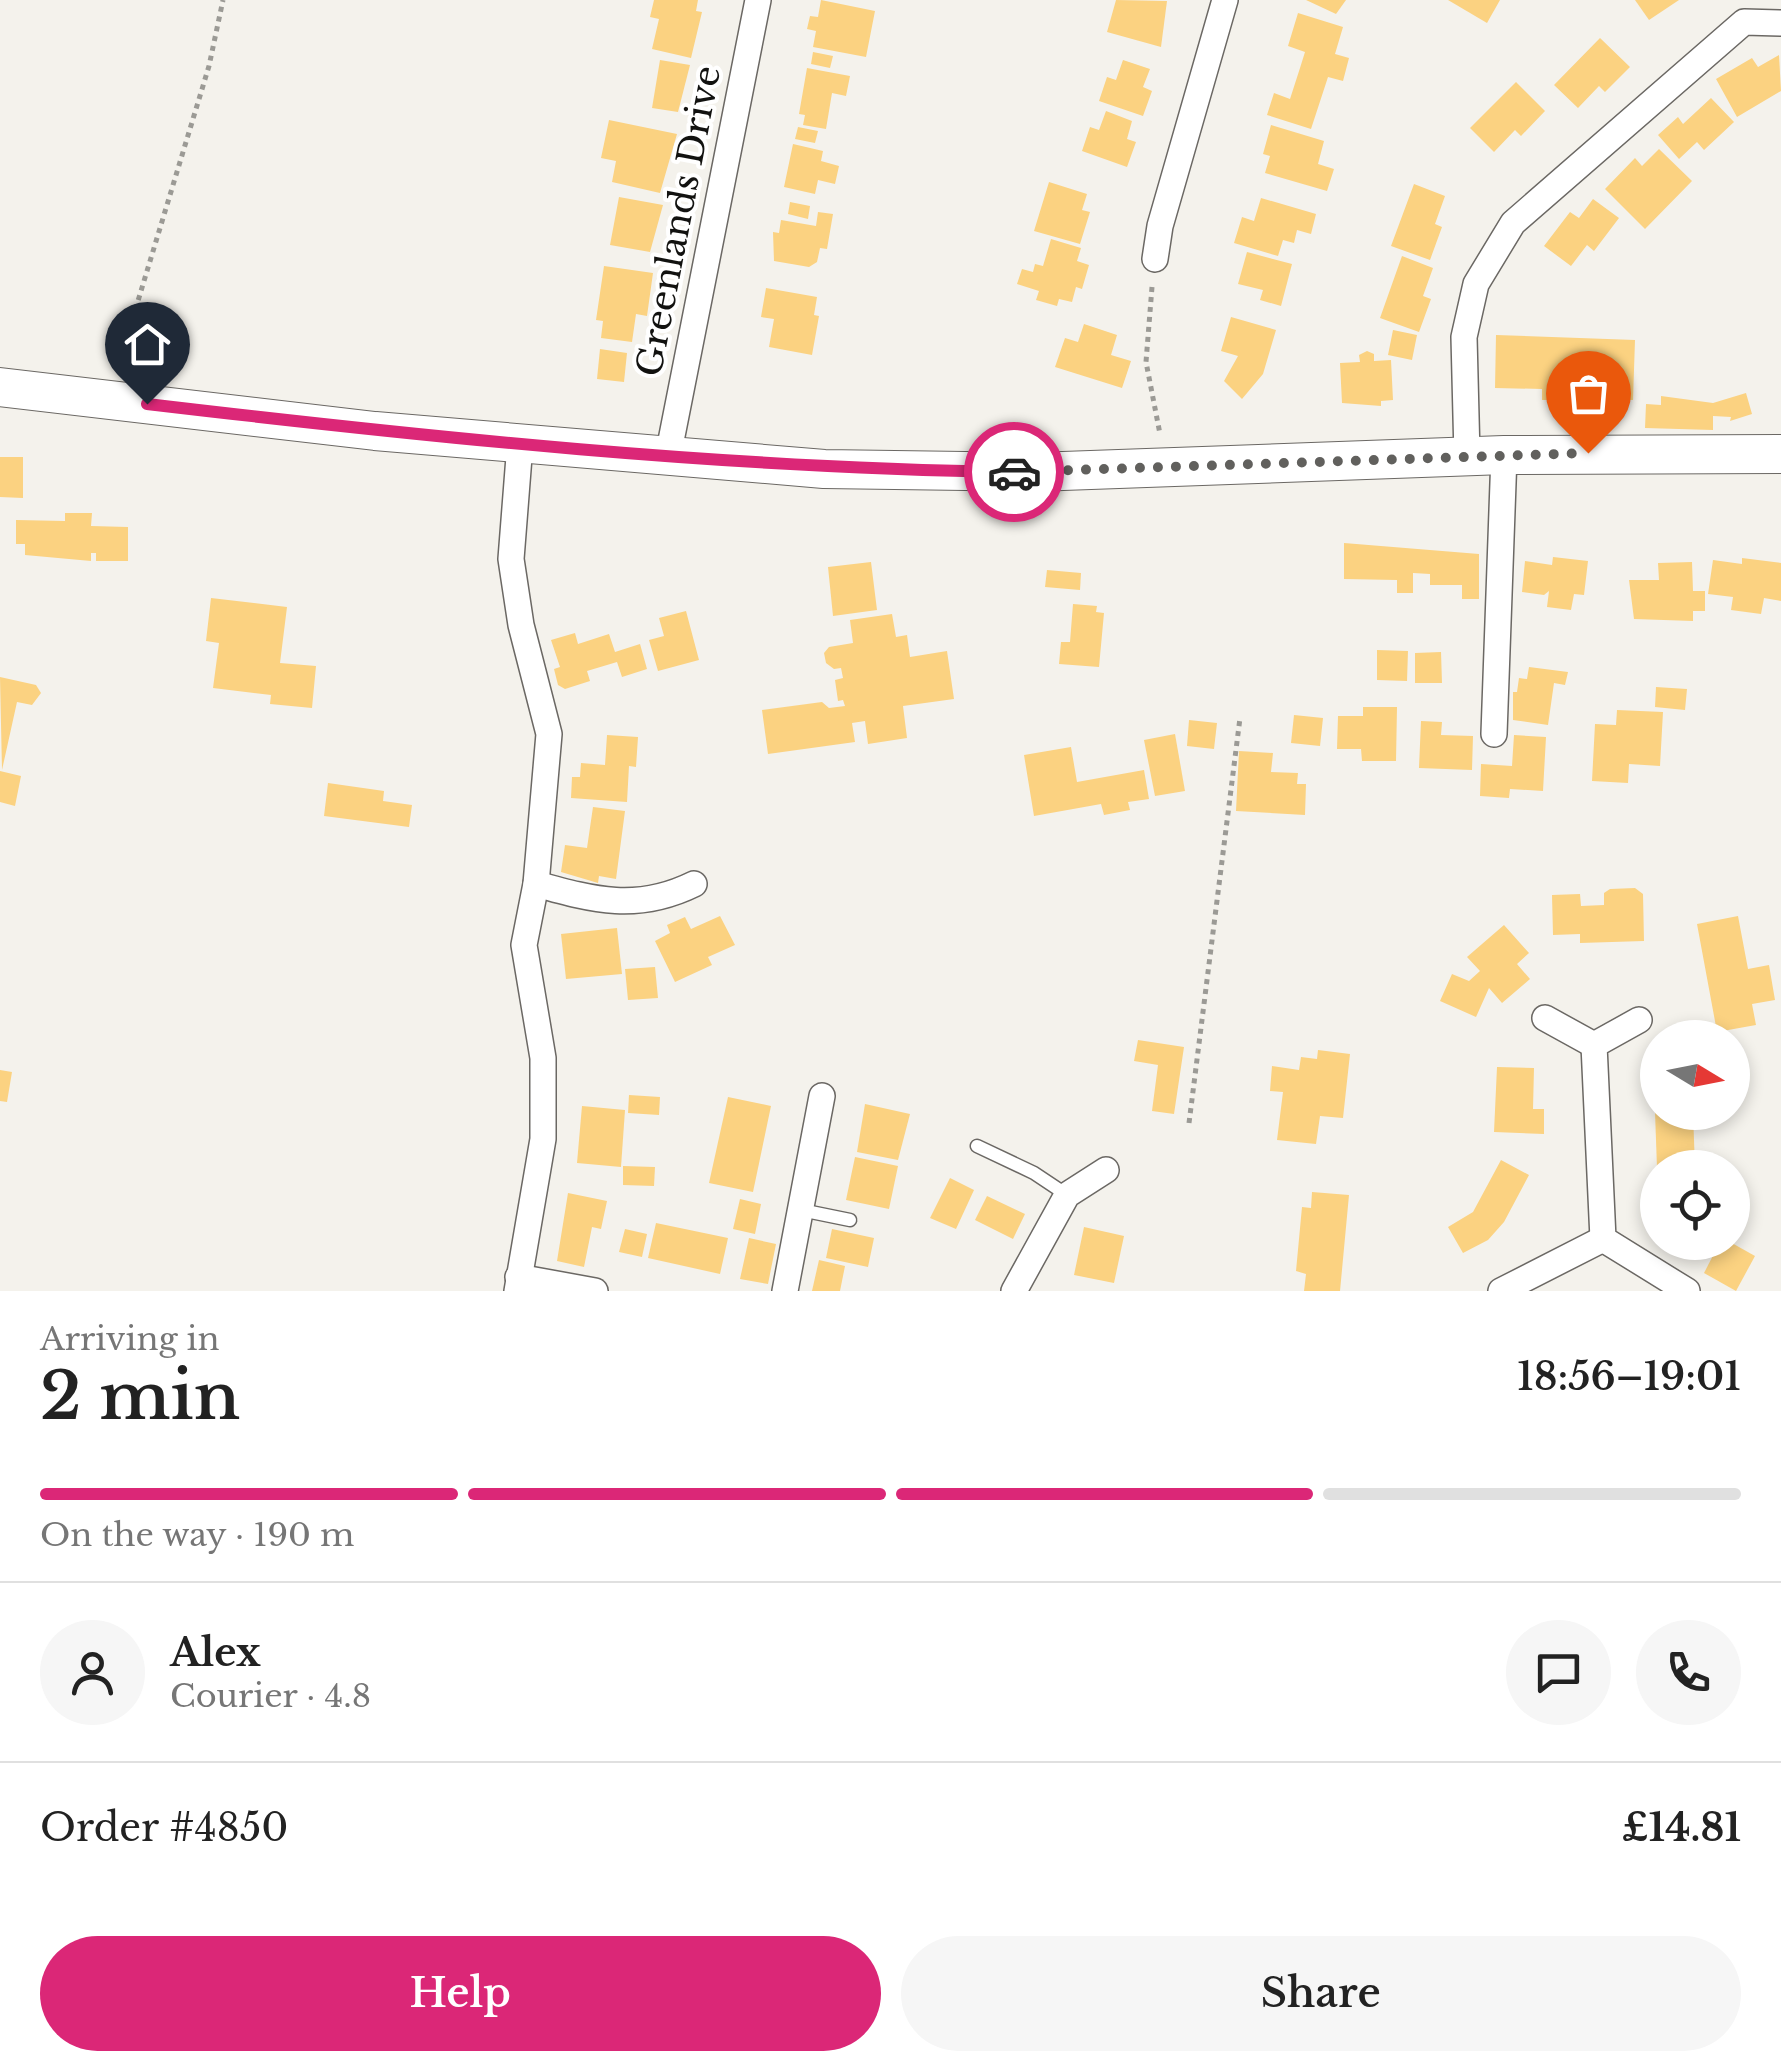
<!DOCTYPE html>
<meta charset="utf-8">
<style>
body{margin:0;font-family:"Libre Baskerville",serif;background:#f6f6f6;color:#222;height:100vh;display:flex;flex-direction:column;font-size:38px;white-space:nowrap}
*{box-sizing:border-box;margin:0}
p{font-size:32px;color:#767676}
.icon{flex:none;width:55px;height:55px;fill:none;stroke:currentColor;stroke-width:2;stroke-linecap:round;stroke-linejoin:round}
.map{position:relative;height:1291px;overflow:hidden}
.details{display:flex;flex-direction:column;background:#fff;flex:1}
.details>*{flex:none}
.needle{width:65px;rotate:100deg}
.fabs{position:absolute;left:1640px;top:1020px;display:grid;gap:20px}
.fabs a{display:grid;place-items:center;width:110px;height:110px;border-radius:50%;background:#fff;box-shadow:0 5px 15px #0003;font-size:50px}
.pin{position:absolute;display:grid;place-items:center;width:85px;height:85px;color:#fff;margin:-102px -42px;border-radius:50% 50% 50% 0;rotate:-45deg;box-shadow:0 0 10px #0007}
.pin .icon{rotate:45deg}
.courier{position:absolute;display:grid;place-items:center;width:100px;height:100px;margin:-50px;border:8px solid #db2777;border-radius:50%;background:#fff;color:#222;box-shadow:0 2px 12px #0007}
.head em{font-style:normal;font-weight:600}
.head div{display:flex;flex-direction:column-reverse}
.head{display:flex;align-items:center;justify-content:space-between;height:170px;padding:0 40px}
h1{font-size:65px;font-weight:600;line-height:75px}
.bar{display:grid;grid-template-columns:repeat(4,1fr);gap:15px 10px;align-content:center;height:120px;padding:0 40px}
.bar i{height:12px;border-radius:8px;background:#e0e0e0}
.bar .on{background:#db2777}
.bar p{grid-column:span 4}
.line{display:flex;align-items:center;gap:25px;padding:0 40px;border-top:2px solid #e0e0e0}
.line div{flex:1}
.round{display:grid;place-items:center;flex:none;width:105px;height:105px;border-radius:52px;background:#f6f6f6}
.button{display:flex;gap:20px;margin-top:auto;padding:20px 40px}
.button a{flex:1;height:115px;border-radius:60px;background:#db2777;color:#fff;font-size:40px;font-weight:600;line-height:115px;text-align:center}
.button a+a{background:#f6f6f6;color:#222}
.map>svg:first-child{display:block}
</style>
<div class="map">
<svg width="1781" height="1291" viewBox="0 0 1781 1291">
<rect width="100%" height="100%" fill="#f4f2ec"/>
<g fill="#fbd281">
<path d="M654,0H698L696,11L702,12L691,58L652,49L659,19L650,17Z"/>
<path d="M821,0L875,11L866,57L813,47L816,31L807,29L810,16L818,17Z"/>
<path d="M1116,0L1167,1L1161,47L1107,32Z"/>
<path d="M1306,0H1346L1336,14Z"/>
<path d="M1448,0H1500L1487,23Z"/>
<path d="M1635,0H1679L1649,20Z"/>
<path d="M1298,13L1343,27L1335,54L1349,58L1343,81L1328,77L1311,129L1267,115L1274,93L1290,99L1300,68L1305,52L1288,46Z"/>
<path d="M1600,38L1630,67L1605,92L1599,86L1578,108L1554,85Z"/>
<path d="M813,52L833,56L830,68L811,64Z"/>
<path d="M1779,55L1781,91L1737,117L1716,79L1752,58L1758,67Z"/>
<path d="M660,60L690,65L678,112L652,108Z"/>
<path d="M1123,60L1150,69L1143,87L1152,91L1143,116L1099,101L1107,77L1116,80Z"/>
<path d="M807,68L850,76L846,96L832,93L826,129L803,125L805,115L799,114Z"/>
<path d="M1516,82L1545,111L1521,136L1515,130L1494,152L1470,128Z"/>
<path d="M1711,98L1734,122L1704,150L1697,142L1679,159L1658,135L1678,117L1683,124Z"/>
<path d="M1106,111L1132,121L1127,139L1136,142L1127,167L1082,151L1090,127L1099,130Z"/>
<path d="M609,120L677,134L660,193L612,182L616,161L601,158Z"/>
<path d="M1271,125L1324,141L1318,164L1334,169L1327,191L1265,173L1270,156L1263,154Z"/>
<path d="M798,127L818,131L815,143L795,139Z"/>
<path d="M793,144L823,151L821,161L839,166L835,184L818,180L815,194L784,187Z"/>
<path d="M1659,149L1692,181L1645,229L1605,189L1635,158L1642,166Z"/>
<path d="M1049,182L1087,194L1082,210L1090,212L1080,244L1034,231Z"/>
<path d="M1414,184L1445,196L1435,224L1442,227L1430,260L1391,246Z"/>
<path d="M619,197L663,205L650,252L610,245Z"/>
<path d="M1261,198L1316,214L1311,234L1297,230L1294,243L1283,240L1278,256L1234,243L1242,217L1254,221Z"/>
<path d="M1593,199L1619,218L1594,251L1587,245L1571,266L1544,246L1570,212L1579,218Z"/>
<path d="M790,202L810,206L808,219L788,214Z"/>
<path d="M818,212L833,214L827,249L820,248L817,262L809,267L774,261L773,232L779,233L781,220L816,226Z"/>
<path d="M1051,239L1081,248L1077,261L1089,265L1082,289L1076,287L1072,302L1059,299L1057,306L1036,300L1039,291L1017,284L1022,269L1033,272L1035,264L1043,266Z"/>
<path d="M1247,252L1292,264L1281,306L1260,300L1263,290L1238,284Z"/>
<path d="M1402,256L1433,268L1423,296L1431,299L1419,332L1380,318Z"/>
<path d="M604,266L653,273L647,316L636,314L632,342L601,338L603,321L596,320Z"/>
<path d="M766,288L817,297L814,315L819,316L812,355L769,347L774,319L761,317Z"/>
<path d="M1231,317L1276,330L1263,374L1242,399L1224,381L1238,356L1221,351Z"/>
<path d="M1084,324L1117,335L1111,355L1131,361L1122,388L1055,367L1065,338L1078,342Z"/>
<path d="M1393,330L1417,335L1412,360L1388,355Z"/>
<path d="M1496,335L1635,340L1633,400H1542V389L1495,388Z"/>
<path d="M600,349L627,353L624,382L597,379Z"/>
<path d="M1367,351L1374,354V361L1391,360L1393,400L1381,401V406L1342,403L1340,363L1360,362L1359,355Z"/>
<path d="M1746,393L1752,414L1730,421L1731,417L1713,416V430L1645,428L1646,404L1661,405V396L1713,403Z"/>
<path d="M0,457H23V498L0,497Z"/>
<path d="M65,513H92L91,526L128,527V561H96V553H91V561L25,555V544H16V520L65,521Z"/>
<path d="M1344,543L1479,554V599H1462V585H1430V574L1413,573V593H1397V580L1344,579Z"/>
<path d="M1553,557L1588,561L1584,595L1574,594L1571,610L1547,607L1549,591L1544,595L1522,592L1525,561L1552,565Z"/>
<path d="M1742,558L1781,563V601L1764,598L1761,614L1731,610L1733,597L1708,594L1713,560L1742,564Z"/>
<path d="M871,562L877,610L833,616L828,567Z"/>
<path d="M1692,562L1693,591H1705V611H1693V621L1634,619L1629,580H1659L1658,563Z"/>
<path d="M1047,570L1081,573L1080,590L1045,587Z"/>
<path d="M211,598L287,607L280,663L316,666L312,708L270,704L271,695L213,688L219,643L206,641Z"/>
<path d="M1073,604L1097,606L1096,612L1104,613L1099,667L1059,664L1061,642H1070Z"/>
<path d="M686,611L699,660L658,671L649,640L664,636L659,618Z"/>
<path d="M892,614L896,637L907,635L910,657L947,651L954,699L903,706L907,738L868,744L865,721L852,723L855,742L768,754L762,710L822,702L829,708L845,706L843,700L838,701L835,680L843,678L841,668L834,669L826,663L824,653L829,647L853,643L850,620Z"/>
<path d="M575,633L578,644L609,634L615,652L640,644L647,669L622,677L617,662L587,671L590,681L565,689L558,685L554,669L560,667L551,640Z"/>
<path d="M1377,650L1408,651L1407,681L1377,680Z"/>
<path d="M1441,652L1442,683H1415V653Z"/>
<path d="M1529,667L1568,672L1565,685L1554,683L1548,725L1513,720V692H1517L1519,678L1527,679Z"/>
<path d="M0,677L36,685L41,693L32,705L17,702L2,770Z"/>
<path d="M1656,687L1687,689L1685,710L1655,707Z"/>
<path d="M1363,707H1397L1396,761H1362L1361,749H1337L1338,716H1363Z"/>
<path d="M1617,710L1663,712L1660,766L1629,764L1628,783L1592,781L1595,724L1616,725Z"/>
<path d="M1294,715L1323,718L1320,746L1291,743Z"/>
<path d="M1189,720L1217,723L1214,749L1187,746Z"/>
<path d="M1421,721L1442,722L1441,735L1473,736L1472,770L1419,768Z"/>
<path d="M1175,734L1185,791L1155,796L1144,740Z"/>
<path d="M607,735L638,737L636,767L629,766L627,802L571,798L572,777H580L581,763L605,765Z"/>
<path d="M1514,735L1546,737L1543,791L1510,789L1509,798L1480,796L1481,764L1512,766Z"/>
<path d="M1071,747L1077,782L1144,770L1149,799L1128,802L1130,810L1104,815L1101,804L1034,816L1024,755Z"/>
<path d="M1239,751L1273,753L1271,772L1298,773L1297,784H1306L1305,815L1236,811Z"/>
<path d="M0,771L21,776L15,806L0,802Z"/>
<path d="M328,783L384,791L383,801L412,805L409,827L324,816Z"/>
<path d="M593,807L625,811L616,879L599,876L598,883L561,872L565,845L587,848Z"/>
<path d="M1635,888L1643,894L1644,941L1580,943V934L1553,935L1552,895L1580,894L1581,906L1604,905V893L1610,889Z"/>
<path d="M720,916L735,945L708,957L712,965L675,982L655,941L670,933L667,925L685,917L691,929Z"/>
<path d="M1738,916L1748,969L1769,965L1775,1000L1752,1004L1756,1025L1717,1032L1697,924Z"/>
<path d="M1504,925L1529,953L1517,964L1530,979L1502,1003L1489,988L1476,1017L1440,1001L1452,974L1469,981L1480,971L1467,957Z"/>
<path d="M617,928L622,974L566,979L561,934Z"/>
<path d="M655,967L658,998L628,1000L625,969Z"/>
<path d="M1138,1040L1184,1047L1174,1114L1152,1111L1158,1065L1134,1061Z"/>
<path d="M1318,1050L1350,1054L1343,1118L1320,1116L1316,1144L1277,1140L1283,1092L1270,1091L1272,1066L1299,1070L1301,1057L1317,1059Z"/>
<path d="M1497,1067L1534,1068L1533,1109H1544V1134L1494,1132Z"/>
<path d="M0,1070L12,1072L7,1102L0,1101Z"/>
<path d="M629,1095L660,1097L659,1115L628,1113Z"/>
<path d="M728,1097L771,1106L753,1192L709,1183Z"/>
<path d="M865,1104L910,1114L898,1160L857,1152Z"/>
<path d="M582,1106L625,1110L621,1167L577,1163Z"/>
<path d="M1655,1112H1693L1695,1168H1657Z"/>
<path d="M855,1157L898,1166L889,1209L846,1200Z"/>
<path d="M1501,1160L1529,1175L1504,1222L1488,1240L1463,1253L1448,1227L1473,1212Z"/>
<path d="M623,1166L655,1167L654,1186L623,1185Z"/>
<path d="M950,1178L974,1190L956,1229L930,1218Z"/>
<path d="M1312,1192L1349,1195L1340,1291H1304L1306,1274L1296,1271L1302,1207L1311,1208Z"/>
<path d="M568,1193L607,1201L601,1229L592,1227L584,1267L557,1261Z"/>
<path d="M987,1196L1025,1214L1013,1239L975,1220Z"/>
<path d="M740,1199L761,1204L755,1234L733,1229Z"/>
<path d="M656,1223L728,1238L720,1274L648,1258Z"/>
<path d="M1084,1227L1124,1236L1114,1283L1074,1275Z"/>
<path d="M625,1229L647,1234L642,1257L619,1252Z"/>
<path d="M832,1229L874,1238L868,1267L826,1258Z"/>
<path d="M749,1238L776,1244L768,1284L740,1279Z"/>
<path d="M1720,1242H1730L1755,1256L1736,1291L1704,1273Z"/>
<path d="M819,1260L845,1266L840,1291H812Z"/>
</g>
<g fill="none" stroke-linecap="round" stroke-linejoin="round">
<g stroke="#6b6864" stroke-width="15">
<g id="lane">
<path d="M977,1146L1034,1173L1067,1195"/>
<path d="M801,1210L850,1220"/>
</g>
</g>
<g stroke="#6b6864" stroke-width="28">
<g id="street">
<path d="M1155,259L1160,226L1225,0"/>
<path d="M668,456L758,0"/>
<path d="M1467,456L1464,337L1476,284L1513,223L1744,22L1781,23"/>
<path d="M1494,734L1504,455"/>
<path d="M536,884C594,900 637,912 694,884"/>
<path d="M1545,1018L1594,1045"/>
<path d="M1639,1020L1594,1045L1603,1239L1687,1291"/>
<path d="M518,1277L595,1291"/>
<path d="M517,1291L543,1139V1058L524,945L536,884L549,734L521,625L511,559L520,444"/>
<path d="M785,1291L822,1096"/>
<path d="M1014,1291L1067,1195L1106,1170"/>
<path d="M1501,1291L1603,1239"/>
</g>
</g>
<g stroke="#6b6864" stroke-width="40">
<path id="secondary" d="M0,387L375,431L824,469L1035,472L1504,455L1781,454"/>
</g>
<g stroke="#9b9a95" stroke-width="5" stroke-dasharray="5 5" stroke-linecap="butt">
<path d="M1152,287L1146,362L1160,434"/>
<path d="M118,367L209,66L223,0"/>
<path d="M1189,1123L1240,718"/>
</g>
<use href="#lane" stroke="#fff" stroke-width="12"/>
<use href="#street" stroke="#fff" stroke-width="25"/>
<use href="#secondary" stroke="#fff" stroke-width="38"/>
</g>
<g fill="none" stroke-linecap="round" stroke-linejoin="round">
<path stroke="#61605d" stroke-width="10" stroke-dasharray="0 18" d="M1014,472L1588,453"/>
<path stroke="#db2777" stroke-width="12" d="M147,404C435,438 724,468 1014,472"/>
</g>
<g text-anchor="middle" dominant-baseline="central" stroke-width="8" stroke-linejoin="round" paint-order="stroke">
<g font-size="35" fill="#121210" stroke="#fff">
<text transform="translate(678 221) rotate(-79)">Greenlands Drive</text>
</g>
</g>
</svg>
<div class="fabs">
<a><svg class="needle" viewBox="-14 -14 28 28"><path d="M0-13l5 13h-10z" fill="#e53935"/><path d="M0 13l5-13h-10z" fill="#767676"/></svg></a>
<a><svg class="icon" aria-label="locate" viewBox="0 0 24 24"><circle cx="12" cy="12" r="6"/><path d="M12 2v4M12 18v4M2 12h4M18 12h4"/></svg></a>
</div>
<div class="pin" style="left:1588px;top:453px;background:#ea580c"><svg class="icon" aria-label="bag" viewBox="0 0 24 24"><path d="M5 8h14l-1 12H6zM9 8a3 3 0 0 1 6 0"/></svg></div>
<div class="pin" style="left:147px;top:404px;background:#1f2937"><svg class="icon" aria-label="home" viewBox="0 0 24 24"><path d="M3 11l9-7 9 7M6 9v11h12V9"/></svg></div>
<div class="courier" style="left:1014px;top:472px"><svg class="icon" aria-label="car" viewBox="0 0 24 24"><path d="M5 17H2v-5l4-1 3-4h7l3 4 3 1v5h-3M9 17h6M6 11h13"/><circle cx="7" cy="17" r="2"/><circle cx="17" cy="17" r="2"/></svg></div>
</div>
<section class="details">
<div class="head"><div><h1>2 min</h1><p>Arriving in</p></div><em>18:56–19:01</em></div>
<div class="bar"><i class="on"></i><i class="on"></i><i class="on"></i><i></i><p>On the way · 190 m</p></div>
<div class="line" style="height:180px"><a class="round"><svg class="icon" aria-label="person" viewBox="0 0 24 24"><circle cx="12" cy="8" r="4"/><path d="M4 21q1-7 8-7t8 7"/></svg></a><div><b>Alex</b><p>Courier · 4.8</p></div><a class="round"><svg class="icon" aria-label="chat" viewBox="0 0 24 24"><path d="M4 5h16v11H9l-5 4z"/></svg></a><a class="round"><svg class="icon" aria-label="phone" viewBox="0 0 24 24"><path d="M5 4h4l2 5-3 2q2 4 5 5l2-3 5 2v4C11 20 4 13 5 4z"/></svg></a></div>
<div class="line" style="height:130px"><div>Order #4850</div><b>£14.81</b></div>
<div class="button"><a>Help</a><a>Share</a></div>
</section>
